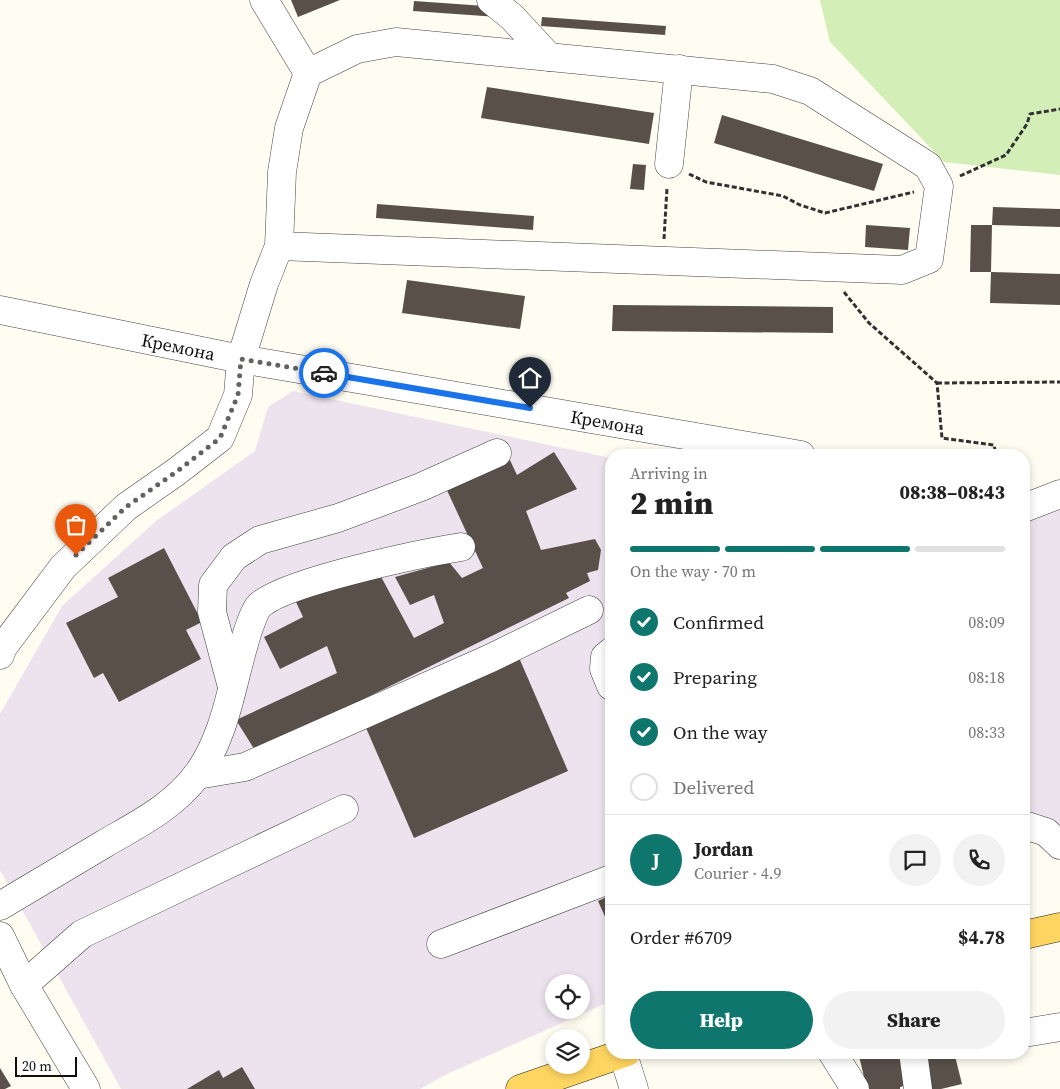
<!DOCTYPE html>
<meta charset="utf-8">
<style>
body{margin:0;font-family:"Source Serif 4",serif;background:#f2f2f2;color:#222;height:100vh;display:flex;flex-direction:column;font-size:19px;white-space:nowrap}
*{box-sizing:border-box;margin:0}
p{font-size:16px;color:#767676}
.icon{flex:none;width:28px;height:28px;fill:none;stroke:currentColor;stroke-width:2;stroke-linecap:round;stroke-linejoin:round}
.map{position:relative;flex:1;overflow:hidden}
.details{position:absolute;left:605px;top:449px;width:425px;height:610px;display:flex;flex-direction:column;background:#fff;border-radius:20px;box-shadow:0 2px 8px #0003}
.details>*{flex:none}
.buttons{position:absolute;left:545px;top:974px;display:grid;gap:10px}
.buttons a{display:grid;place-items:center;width:45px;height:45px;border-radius:50%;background:#fff;box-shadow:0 2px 8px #0003;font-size:25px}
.scale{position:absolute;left:15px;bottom:12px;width:62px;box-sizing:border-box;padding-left:5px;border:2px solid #0f0f0f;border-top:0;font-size:14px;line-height:18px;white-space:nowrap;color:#0f0f0f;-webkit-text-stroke:4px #fff;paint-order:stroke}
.pin{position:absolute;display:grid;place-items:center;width:42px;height:42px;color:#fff;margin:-51px -21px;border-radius:50% 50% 50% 0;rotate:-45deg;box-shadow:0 0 5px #0007}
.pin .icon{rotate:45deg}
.courier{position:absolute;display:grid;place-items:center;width:50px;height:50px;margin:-25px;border:4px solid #1a73e8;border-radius:50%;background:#fff;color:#222;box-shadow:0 1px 6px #0007}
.headline em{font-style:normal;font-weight:800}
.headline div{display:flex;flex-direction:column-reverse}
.headline{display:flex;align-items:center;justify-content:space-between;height:85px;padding:0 25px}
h1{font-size:32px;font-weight:800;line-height:38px}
.bar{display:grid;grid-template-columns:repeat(4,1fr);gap:8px 5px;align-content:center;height:60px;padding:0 25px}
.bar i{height:6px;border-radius:4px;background:#e0e0e0}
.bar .on{background:#0f766e}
.bar p{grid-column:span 4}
.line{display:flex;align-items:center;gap:12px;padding:0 25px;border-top:1px solid #e0e0e0}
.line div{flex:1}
.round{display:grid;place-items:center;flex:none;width:52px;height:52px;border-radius:26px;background:#f2f2f2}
ol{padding:0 25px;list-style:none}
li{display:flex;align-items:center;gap:15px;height:55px}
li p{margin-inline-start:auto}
li .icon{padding:5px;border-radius:50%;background:#0f766e;color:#fff;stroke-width:4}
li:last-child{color:#767676}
li i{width:28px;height:28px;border:2px solid #e0e0e0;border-radius:50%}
.cta{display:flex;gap:10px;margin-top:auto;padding:10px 25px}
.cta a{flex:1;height:58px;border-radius:30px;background:#0f766e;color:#fff;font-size:20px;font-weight:800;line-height:58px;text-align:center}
.cta a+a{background:#f2f2f2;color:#222}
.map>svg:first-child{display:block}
</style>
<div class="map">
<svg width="1060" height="1089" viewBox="0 0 1060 1089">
<rect width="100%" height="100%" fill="#fffcf1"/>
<g fill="#ede3ee" fill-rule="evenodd">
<path d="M293,391L611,458V1001L445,1075L420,1089H121L0,870V714L62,606L156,521L255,451L268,407ZM554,982H581V1010H554Z"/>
<path d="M1060,487V835L1024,816V497Z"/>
</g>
<path fill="#d4eeb7" d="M820,0H1060V175L944,162L830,42Z"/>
<g fill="#59504a">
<path d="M291,0H340L298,17Z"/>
<path d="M414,1L499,7L498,17L413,11Z"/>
<path d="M542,17L666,26L665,35L541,26Z"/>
<path d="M487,87L654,113L649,144L481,118Z"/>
<path d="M722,115L883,164L874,191L714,143Z"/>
<path d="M633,164L646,165L644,190L630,189Z"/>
<path d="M377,204L534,216L533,230L376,218Z"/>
<path d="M993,207L1060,209V227L992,225Z"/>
<path d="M866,225L910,228L908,250L865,247Z"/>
<path d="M971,225H992L991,272H970Z"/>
<path d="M991,272L1060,274V305L990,303Z"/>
<path d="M407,280L525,296L520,329L402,313Z"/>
<path d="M613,305L833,307V333L612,331Z"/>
<path d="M554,452L577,489L526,511L541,550L595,539L601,550L598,570L587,573L590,581L566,593L569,598L256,752L236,720L337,673L327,646L280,669L264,637L303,617L296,602L378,571L414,638L444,623L434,595L410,605L395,577L449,562L462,578L483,568L445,486L508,456L517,475Z"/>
<path d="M164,548L202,622L186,630L201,659L119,702L103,673L94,678L66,623L118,597L108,578Z"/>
<path d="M517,653L568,771L414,838L363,721Z"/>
<path d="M611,895V930L598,901Z"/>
<path d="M858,1052H954L962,1084L941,1089H929L927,1081L900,1087V1089H867Z"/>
<path d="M242,1067L255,1089H187L219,1070L223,1078Z"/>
<path d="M0,1068L11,1086L5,1089H0Z"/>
</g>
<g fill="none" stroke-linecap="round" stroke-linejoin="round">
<g stroke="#424242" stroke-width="29">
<g id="minor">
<path d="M264,0L308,73"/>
<path d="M491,0L512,17L549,57"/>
<path d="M669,164L679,69"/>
<path id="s1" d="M0,310L241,359L801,455"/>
<path d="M1024,508L1060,494"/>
<path d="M611,652L605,657L604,669L611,686"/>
<path d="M0,655L3,647L63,567L126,507L176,472L220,438L238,395L241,359L264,284L279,246L282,172L289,128L308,73L357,49L396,42L773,79L810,91L928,166L939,186L929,259L902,270L279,246"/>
<path d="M232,687L212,612L213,585L234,557L260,540L338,518L421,487L497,453"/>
<path d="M197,775L245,767L491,658L589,610"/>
<path d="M1024,825L1046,832L1060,845"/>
<path d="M0,906C35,885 69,865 104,844C138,824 173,807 197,775C225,737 231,688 244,644C246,636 254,611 259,606C283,582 423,553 461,547"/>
<path d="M0,936L24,985L86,1089"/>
<path d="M441,944L611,879"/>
<path d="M24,985L82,934L344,809"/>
<path d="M1024,1033L1060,1027"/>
<path d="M832,1052L855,1089"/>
<path d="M913,1052L918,1089"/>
<path d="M623,1054L634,1089"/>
</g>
</g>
<g stroke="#202020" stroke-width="29">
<g id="major">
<path d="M1024,935L1060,927"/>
<path d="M520,1089L627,1052"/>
</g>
</g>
<g stroke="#313131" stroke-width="3" stroke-dasharray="5 2.5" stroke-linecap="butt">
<path d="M689,174L706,182L783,196L800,205L825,213L914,192"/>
<path d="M960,176L1006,155L1027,124L1030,114L1060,109"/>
<path d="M664,239L667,188"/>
<path d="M844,292L869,323L937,383L942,438L994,445L996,455"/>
<path d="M937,383L1060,382"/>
</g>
<use href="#minor" stroke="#fff" stroke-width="28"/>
<use href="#major" stroke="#ffd561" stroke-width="28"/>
</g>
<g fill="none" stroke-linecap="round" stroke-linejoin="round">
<path stroke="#63625e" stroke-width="5" stroke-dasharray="0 9" d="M76,555L126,507L176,472L220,438L238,395L241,359L324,373"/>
<path stroke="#1a73e8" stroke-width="6" d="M324,373L530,408"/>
</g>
<g text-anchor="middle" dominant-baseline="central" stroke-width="5" stroke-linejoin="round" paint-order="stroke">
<g font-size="18" fill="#0f0f0f" stroke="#fff">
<text stroke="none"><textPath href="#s1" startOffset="182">Кремона</textPath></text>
<text stroke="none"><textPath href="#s1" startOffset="618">Кремона</textPath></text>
</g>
</g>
</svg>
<div class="buttons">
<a><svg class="icon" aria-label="locate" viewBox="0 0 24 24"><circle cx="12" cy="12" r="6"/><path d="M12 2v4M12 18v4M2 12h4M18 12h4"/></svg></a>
<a><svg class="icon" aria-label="layers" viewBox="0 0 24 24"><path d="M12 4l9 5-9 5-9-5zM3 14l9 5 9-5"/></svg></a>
</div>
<div class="scale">20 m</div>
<div class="pin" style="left:76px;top:555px;background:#ea580c"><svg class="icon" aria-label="bag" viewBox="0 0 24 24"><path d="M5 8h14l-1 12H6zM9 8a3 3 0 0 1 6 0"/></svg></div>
<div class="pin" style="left:530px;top:408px;background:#1f2937"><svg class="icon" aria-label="home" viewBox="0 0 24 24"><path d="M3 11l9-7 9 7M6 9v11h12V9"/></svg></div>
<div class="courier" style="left:324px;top:373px"><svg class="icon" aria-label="car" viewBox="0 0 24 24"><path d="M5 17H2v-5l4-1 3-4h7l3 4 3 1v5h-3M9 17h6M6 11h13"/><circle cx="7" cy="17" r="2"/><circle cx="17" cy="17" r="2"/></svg></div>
<section class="details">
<div class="headline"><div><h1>2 min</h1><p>Arriving in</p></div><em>08:38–08:43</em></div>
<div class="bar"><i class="on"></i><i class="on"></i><i class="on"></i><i></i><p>On the way · 70 m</p></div>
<ol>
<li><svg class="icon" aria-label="check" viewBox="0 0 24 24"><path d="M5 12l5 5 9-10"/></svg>Confirmed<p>08:09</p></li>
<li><svg class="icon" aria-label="check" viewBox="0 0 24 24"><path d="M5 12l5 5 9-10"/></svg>Preparing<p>08:18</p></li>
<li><svg class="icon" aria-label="check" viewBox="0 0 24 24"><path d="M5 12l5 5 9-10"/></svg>On the way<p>08:33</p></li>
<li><i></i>Delivered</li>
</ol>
<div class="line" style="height:90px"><b class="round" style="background:#0f766e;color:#fff">J</b><div><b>Jordan</b><p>Courier · 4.9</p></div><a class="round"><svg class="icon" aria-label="chat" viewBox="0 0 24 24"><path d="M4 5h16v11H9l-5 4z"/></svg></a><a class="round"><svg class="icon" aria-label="phone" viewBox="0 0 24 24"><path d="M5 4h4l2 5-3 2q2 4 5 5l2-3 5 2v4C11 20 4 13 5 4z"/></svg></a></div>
<div class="line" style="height:65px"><div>Order #6709</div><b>$4.78</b></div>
<div class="cta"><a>Help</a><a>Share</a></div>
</section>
</div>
